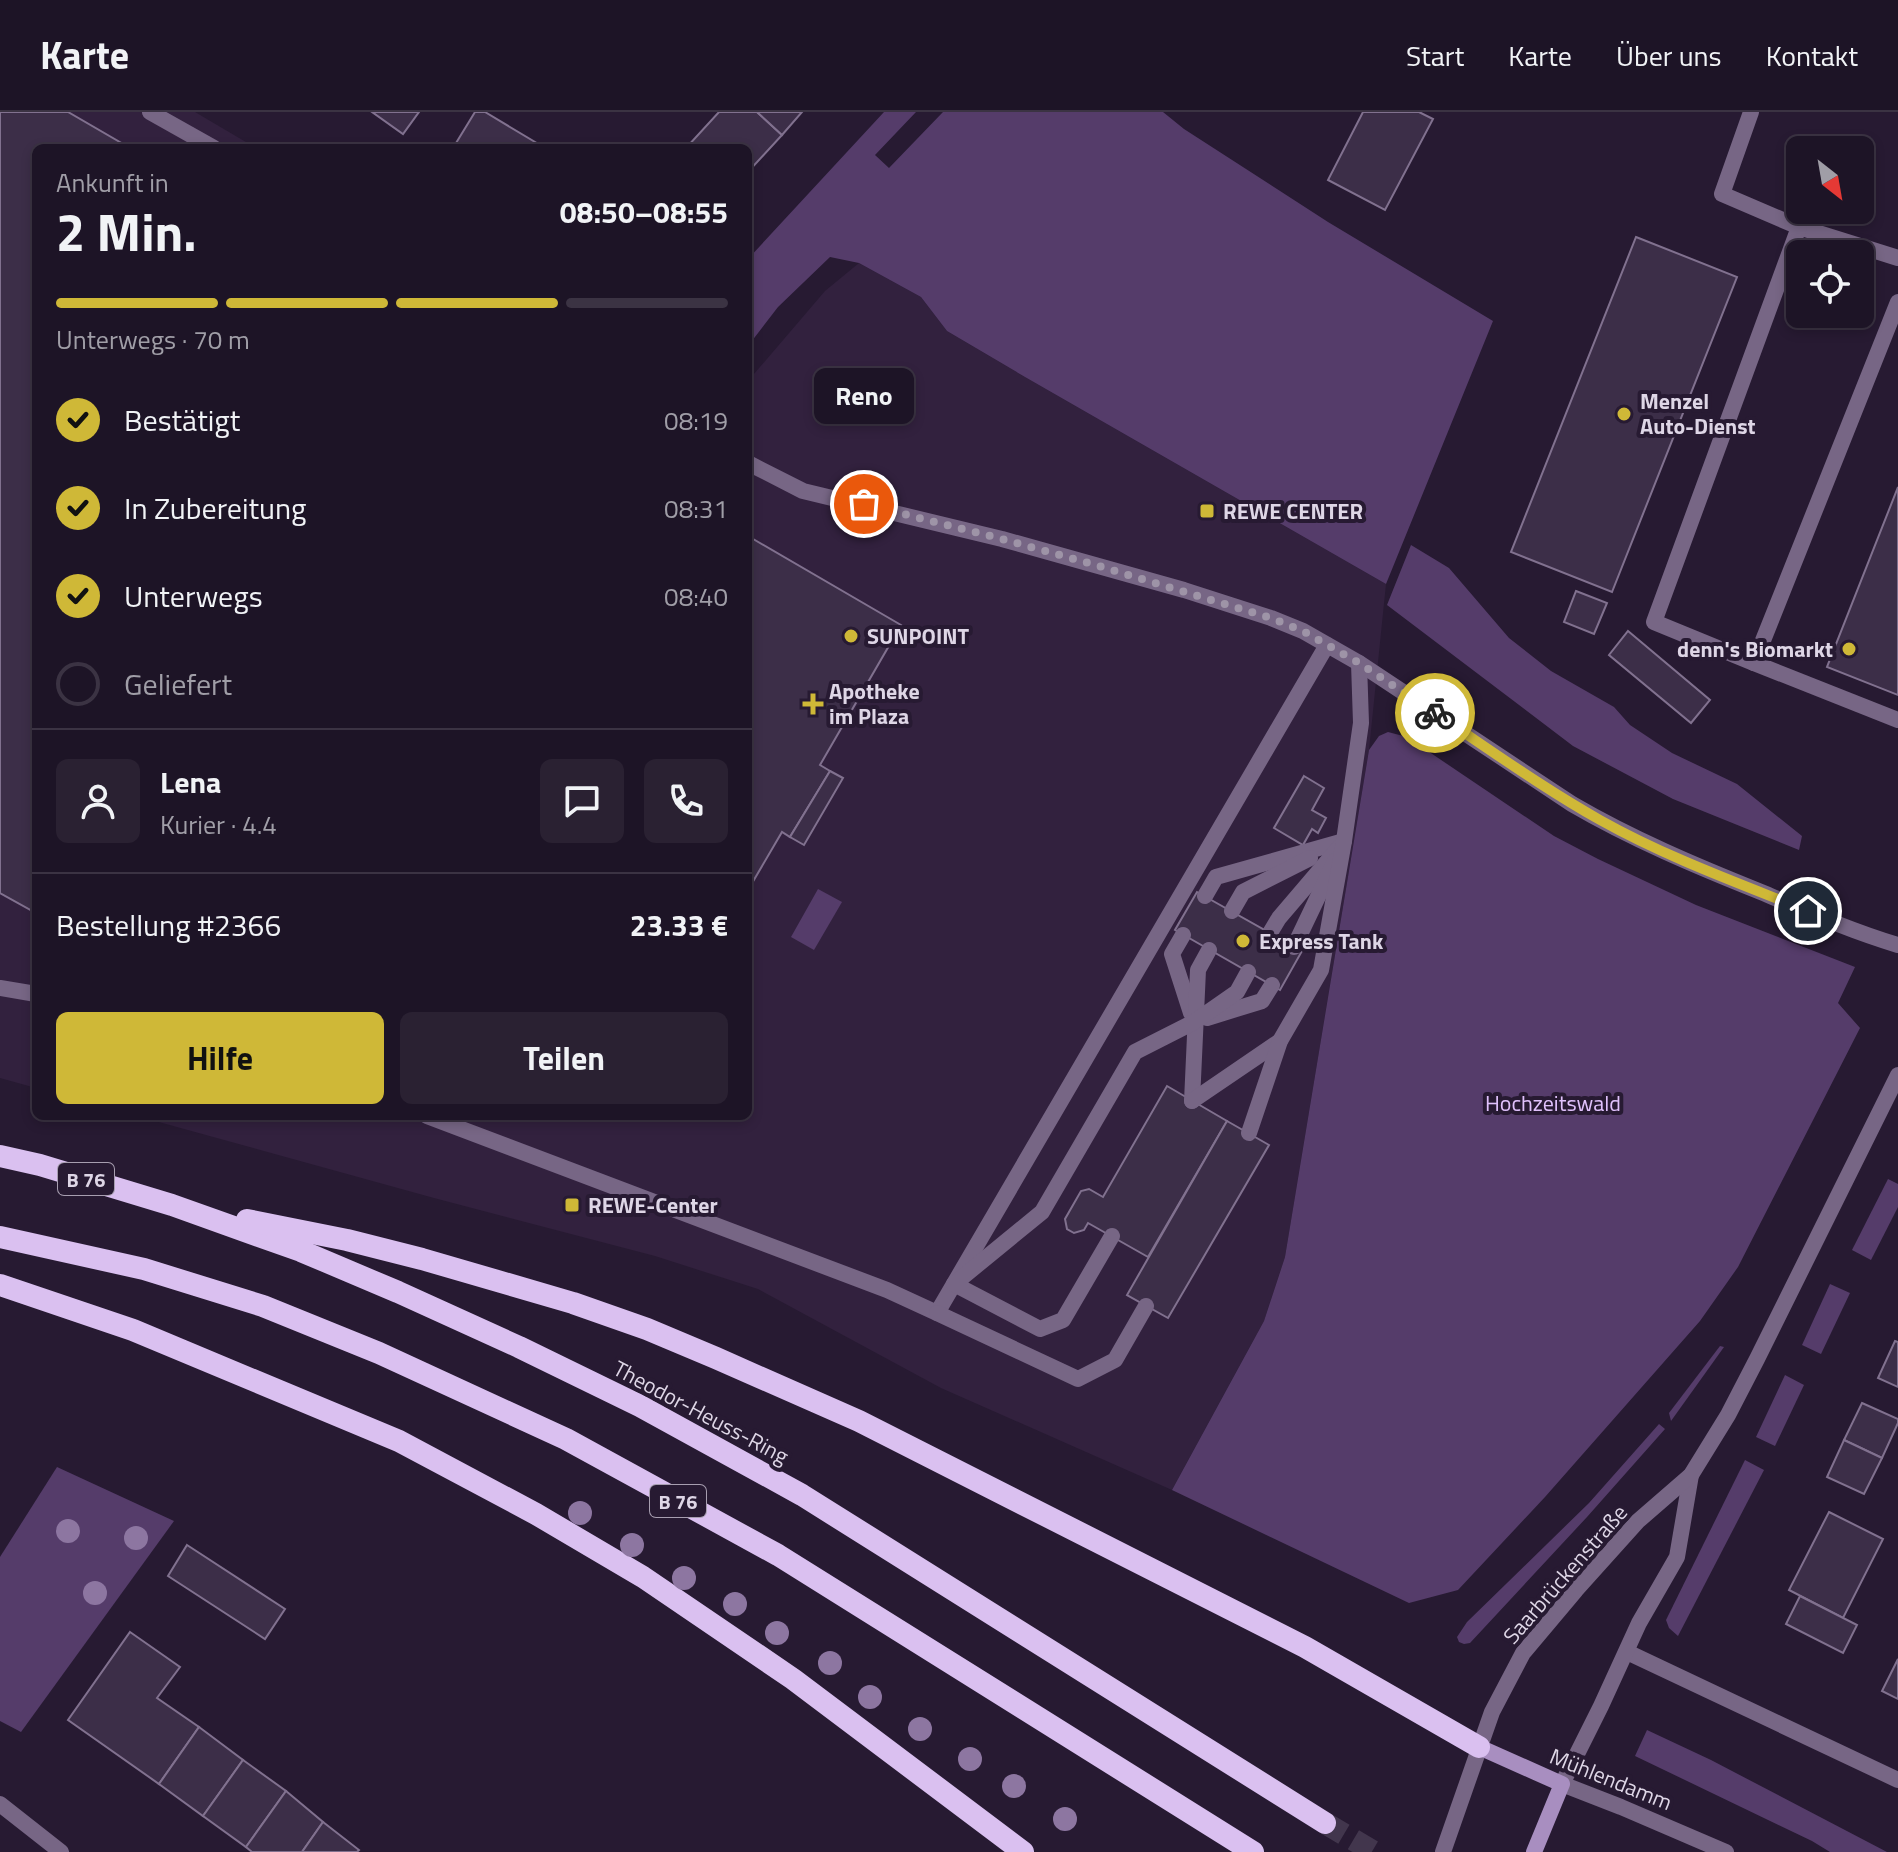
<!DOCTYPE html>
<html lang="de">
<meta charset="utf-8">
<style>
body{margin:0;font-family:"Titillium Web",sans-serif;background:#2a2132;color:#f1f3f6;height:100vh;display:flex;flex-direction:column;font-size:30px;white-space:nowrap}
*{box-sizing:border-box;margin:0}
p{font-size:26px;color:#a09ea7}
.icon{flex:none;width:44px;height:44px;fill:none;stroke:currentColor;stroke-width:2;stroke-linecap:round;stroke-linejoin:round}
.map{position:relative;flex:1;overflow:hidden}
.sheet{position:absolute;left:32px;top:32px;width:720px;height:976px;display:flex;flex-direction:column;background:#1d1426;border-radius:12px;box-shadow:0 4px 12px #0003,0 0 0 2px #3b3343}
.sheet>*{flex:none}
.needle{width:52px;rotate:149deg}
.buttons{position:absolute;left:1786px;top:24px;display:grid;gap:16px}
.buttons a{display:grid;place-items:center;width:88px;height:88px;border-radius:12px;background:#1d1426;box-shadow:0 4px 12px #0003,0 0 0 2px #3b3343;font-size:40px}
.pin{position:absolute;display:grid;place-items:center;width:68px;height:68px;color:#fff;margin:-34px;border:4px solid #fff;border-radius:50%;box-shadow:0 2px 8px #0007}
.courier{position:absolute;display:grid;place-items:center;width:80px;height:80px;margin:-40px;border:6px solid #cfb837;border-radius:50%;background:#fff;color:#222;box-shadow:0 2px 10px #0007}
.bubble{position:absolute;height:56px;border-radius:12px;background:#1d1426;box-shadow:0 4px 12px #0003,0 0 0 2px #3b3343;font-size:26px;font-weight:700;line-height:56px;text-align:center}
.summary em{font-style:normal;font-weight:700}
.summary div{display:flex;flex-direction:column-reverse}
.summary{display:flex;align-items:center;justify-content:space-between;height:136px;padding:0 24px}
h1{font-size:52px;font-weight:700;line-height:60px}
.bar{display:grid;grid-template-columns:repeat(4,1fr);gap:12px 8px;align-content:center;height:96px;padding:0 24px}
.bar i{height:10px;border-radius:6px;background:#3b3343}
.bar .active{background:#cfb837}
.bar p{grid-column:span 4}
.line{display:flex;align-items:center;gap:20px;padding:0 24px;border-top:2px solid #3b3343}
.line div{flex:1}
.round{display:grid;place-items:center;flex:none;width:84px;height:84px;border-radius:12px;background:#2a2132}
ol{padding:0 24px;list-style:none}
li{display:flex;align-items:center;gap:24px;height:88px}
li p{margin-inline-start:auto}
li .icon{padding:8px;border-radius:50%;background:#cfb837;color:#111;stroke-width:4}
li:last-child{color:#a09ea7}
li i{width:44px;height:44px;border:4px solid #3b3343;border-radius:50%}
.button{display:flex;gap:16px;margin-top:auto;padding:16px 24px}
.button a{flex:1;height:92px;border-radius:12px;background:#cfb837;color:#111;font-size:32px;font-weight:700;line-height:92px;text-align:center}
.button a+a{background:#2a2132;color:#f1f3f6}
header{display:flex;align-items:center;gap:48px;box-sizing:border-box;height:112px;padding:0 40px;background:#1d1426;border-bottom:2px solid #3b3343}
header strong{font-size:38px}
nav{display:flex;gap:44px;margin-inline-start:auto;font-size:28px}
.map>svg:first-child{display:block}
</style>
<header>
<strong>Karte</strong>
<nav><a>Start</a><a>Karte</a><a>Über uns</a><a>Kontakt</a></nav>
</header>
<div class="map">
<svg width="1898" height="1740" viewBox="0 0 1898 1740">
<rect width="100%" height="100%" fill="#271a32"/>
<g fill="#32213e">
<path d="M0,0H195L256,36H36V976L0,966Z"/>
<path d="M859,151L921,185L947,219L1025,265L1386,472L1369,638L1285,1145L1264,1209L1172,1378L941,1276L758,1177L655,1144L434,1086L137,1004H748V269L825,179Z"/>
</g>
<g fill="#553c6a">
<path d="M884,0H916L875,43L889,56L943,0H1163L1184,17L1328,110L1493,209L1386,472L1025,265L947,219L921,185L859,151L830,145L778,195L748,234V147Z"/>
<path d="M1411,433L1449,456L1509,526L1551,559L1614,595L1630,613L1672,641L1737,672L1802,724L1799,738L1673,687L1573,634L1387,493Z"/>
<path d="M1388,620L1407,625L1554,724L1598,747L1696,793L1855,855L1838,891L1860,916L1738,1155L1700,1209L1545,1385L1458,1478L1409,1491L1172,1378L1264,1209L1285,1145L1369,638L1379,624Z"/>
<path d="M818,777L842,790L814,838L791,825Z"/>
<path d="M1888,1067L1898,1072V1095L1871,1148L1852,1138Z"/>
<path d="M1830,1172L1850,1181L1821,1242L1802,1233Z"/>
<path d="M1720,1234L1724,1235L1671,1309L1669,1301Z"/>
<path d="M1785,1263L1804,1273L1775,1334L1756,1325Z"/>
<path d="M1659,1312L1665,1317L1587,1405L1470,1531L1464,1532L1459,1530L1457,1525L1467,1510L1589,1391Z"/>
<path d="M1745,1348L1764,1358L1678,1524L1669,1516L1666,1508Z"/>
<path d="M57,1355L174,1409L21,1620L0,1609V1445Z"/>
<path d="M1647,1618L1711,1648L1887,1740H1830L1812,1729L1635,1644Z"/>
</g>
<g fill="#3c2e48" stroke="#81718f" stroke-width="2">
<path d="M0,0H68L130,36H36V801L0,781Z"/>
<path d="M372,0H419L403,22Z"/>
<path d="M475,0H485L545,36H453Z"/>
<path d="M719,0H757L782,23L748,60V36H686Z"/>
<path d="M757,0H802L782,23Z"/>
<path d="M1363,0H1419L1433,7L1385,98L1328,68Z"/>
<path d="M1636,125L1737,165L1612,480L1511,440Z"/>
<path d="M1898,375V583L1827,555Z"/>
<path d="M748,424L901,513L820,653L830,659L790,725L782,720L748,778Z"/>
<path d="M1576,479L1607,491L1594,522L1564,510Z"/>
<path d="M1628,519L1710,588L1691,611L1609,543Z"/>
<path d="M830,659L843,666L804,733L790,725Z"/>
<path d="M1304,664L1324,676L1312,698L1326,706L1318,721L1312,717L1303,733L1274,716Z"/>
<path d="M1197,780L1302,839L1280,878L1175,818Z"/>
<path d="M1167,974L1227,1009L1148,1145L1088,1111L1084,1118L1074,1121L1067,1117L1065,1107L1081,1079L1089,1077L1103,1085Z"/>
<path d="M1227,1009L1269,1033L1168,1206L1127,1183Z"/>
<path d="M1895,1229L1898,1230V1275L1878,1266Z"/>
<path d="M1862,1291L1898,1307V1311L1882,1346L1844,1328Z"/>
<path d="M1844,1328L1882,1346L1864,1382L1827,1365Z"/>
<path d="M1829,1400L1883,1427L1843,1506L1789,1478Z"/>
<path d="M187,1433L285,1497L265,1527L168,1464Z"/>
<path d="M1800,1484L1857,1513L1843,1541L1786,1512Z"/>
<path d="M130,1520L180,1555L157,1586L199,1615L159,1672L68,1608Z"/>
<path d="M1898,1547V1587L1882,1579Z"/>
<path d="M199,1615L243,1648L203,1704L159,1672Z"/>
<path d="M243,1648L286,1679L246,1735L203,1704Z"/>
<path d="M286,1679L323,1710L302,1740H252L246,1735Z"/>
<path d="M323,1710L359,1738L357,1740H302Z"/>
</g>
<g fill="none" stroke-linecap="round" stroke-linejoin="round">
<path stroke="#42364d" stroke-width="22" stroke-dasharray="22 11" stroke-linecap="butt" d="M1325,1711L1374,1740"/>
<g stroke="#776685" stroke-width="16">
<path d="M150,0L214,36"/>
<path d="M1751,0L1722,82L1799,115L1898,146"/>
<path d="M1799,115L1654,510L1754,551L1898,190"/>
<path d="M748,351L803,379L1002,427L1184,478L1271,506L1303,519L1359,551L1572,692C1632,727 1696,754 1761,780C1806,799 1851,819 1898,833"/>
<path d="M1754,551L1898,608"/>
<path d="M1205,784L1216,765L1344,729"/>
<path d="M1232,799L1243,780L1310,746"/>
<path d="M1270,821L1279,806L1343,731"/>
<path d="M1183,823L1172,842L1191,901"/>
<path d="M1294,835L1335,749"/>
<path d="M0,876L36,882"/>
<path d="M1207,906L1262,889L1272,873"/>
<path d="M1192,989L1198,858L1209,838"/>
<path d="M1192,989L1280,929"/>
<path d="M427,1004L887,1178L937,1201L1327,533"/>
<path d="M1249,1021L1280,929L1321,858L1344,729L1361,611L1359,551"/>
<path d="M1112,1124L1063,1208L1040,1217L954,1172L1042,1100L1135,940L1194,910L1237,880L1248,860"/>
<path d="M937,1201L1078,1267L1115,1248L1146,1194"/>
<path d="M1627,1540L1898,1668"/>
</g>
<path stroke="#776685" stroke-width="16" d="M0,1692L61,1740"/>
<g stroke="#776685" stroke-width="16">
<path d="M1691,1363L1677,1445L1639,1511L1601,1594L1562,1672L1621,1695L1726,1740"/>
<path d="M1443,1740L1492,1600L1523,1541L1576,1478L1638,1409L1691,1363L1728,1303L1757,1247L1898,963"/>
</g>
<path stroke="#a88ec0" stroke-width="16" d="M1479,1635L1562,1672L1534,1740"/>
<g stroke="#dac0f0" stroke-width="22">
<path d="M0,1044L40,1053L172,1093L301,1139L398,1180L519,1235L640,1294L802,1383L1325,1711"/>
<path d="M247,1108L347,1128L422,1147L573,1191L647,1217L716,1246L859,1309L1305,1535L1479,1635"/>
<path d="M0,1125L144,1157L263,1194L379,1241L566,1327L778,1443L1253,1740"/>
<path d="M0,1173L133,1218L399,1329L536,1402L643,1465L793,1567L1023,1740"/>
</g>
</g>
<g fill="#8d76a1">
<circle cx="580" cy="1401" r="12"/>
<circle cx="68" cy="1419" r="12"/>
<circle cx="136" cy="1426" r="12"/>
<circle cx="632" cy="1433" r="12"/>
<circle cx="684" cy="1466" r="12"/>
<circle cx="95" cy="1481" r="12"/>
<circle cx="735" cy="1492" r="12"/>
<circle cx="777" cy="1521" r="12"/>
<circle cx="830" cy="1551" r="12"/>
<circle cx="870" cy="1585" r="12"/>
<circle cx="920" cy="1617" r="12"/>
<circle cx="970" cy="1647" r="12"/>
<circle cx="1014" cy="1674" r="12"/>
<circle cx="1065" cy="1707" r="12"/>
</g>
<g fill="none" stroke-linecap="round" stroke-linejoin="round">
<path stroke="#9e94a7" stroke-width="8" stroke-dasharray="0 14.4" d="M864,392L1002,427L1092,452L1271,506L1303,519L1359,551L1435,601"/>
<path stroke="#cfb837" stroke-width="10" d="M1435,601C1489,637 1543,676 1600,708C1666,745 1738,771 1808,799"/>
</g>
<g fill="#cfb837" stroke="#271a32" stroke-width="3">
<circle cx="1624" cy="302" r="8"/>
<rect x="1199" y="391" width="16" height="16" rx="4"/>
<circle cx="851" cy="524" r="8"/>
<circle cx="1849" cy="537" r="8"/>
<path d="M809 580h8v8h8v8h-8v8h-8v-8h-8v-8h8z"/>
<circle cx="1243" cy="829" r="8"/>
<rect x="564" y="1085" width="16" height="16" rx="4"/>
</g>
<g text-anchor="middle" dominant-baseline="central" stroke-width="8" stroke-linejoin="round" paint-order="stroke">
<g fill="#271a32" stroke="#a79eb0" stroke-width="2">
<rect x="58" y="1051" width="56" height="32" rx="6"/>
<rect x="650" y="1373" width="56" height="32" rx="6"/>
</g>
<g font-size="20" font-weight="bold" fill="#ded6e6">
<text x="86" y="1067">B 76</text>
<text x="678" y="1389">B 76</text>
</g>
<g font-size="22" font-weight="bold" fill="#ded6e6" stroke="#271a32" text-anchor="start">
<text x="1640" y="289">Menzel<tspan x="1640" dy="25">Auto-Dienst</tspan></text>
<text x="1223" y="399">REWE CENTER</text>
<text x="867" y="524">SUNPOINT</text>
<text x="1833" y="537" text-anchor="end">denn's Biomarkt</text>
<text x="829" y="579">Apotheke<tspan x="829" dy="25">im Plaza</tspan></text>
<text x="1259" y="829">Express Tank</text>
<text x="588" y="1093">REWE-Center</text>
</g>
<g font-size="22" fill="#e0c1fc" stroke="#271a32">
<text x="1553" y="991">Hochzeitswald</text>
</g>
<g font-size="22" fill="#ded6e6" stroke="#271a32">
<text transform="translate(701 1300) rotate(28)">Theodor-Heuss-Ring</text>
<text transform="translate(1565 1462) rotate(-49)">Saarbrückenstraße</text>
<text transform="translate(1611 1667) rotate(22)">Mühlendamm</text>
</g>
</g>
</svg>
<div class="buttons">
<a><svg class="needle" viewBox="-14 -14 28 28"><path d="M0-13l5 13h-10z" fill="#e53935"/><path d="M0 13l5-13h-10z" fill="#a09ea7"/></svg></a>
<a><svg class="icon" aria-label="locate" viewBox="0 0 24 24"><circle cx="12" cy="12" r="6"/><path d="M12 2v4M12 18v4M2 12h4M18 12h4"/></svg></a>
</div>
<div class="pin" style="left:864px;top:392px;background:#ea580c"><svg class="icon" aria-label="bag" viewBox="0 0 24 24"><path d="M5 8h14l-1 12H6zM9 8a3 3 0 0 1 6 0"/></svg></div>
<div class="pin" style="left:1808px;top:799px;background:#1f2937"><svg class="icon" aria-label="home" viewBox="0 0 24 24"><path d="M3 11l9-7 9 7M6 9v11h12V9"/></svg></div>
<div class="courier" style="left:1435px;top:601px"><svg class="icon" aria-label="bike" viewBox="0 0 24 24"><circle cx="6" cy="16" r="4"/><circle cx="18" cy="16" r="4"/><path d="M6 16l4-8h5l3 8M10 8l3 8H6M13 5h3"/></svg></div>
<div class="bubble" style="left:814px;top:256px;width:100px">Reno</div>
<section class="sheet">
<div class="summary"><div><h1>2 Min.</h1><p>Ankunft in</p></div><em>08:50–08:55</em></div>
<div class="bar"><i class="active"></i><i class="active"></i><i class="active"></i><i></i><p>Unterwegs · 70 m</p></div>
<ol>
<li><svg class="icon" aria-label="check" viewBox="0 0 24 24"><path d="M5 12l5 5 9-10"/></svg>Bestätigt<p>08:19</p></li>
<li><svg class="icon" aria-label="check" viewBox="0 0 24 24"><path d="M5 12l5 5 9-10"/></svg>In Zubereitung<p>08:31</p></li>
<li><svg class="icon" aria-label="check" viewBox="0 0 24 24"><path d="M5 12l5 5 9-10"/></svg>Unterwegs<p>08:40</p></li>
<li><i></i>Geliefert</li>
</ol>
<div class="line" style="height:144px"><a class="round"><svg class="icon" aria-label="person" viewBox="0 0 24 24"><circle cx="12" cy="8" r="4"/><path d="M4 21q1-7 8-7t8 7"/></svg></a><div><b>Lena</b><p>Kurier · 4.4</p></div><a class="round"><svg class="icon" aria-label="chat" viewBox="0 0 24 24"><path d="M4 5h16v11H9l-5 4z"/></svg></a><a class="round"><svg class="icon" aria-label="phone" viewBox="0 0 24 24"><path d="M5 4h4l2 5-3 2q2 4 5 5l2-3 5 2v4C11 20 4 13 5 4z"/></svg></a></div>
<div class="line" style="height:104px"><div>Bestellung #2366</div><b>23.33 €</b></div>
<div class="button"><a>Hilfe</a><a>Teilen</a></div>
</section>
</div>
